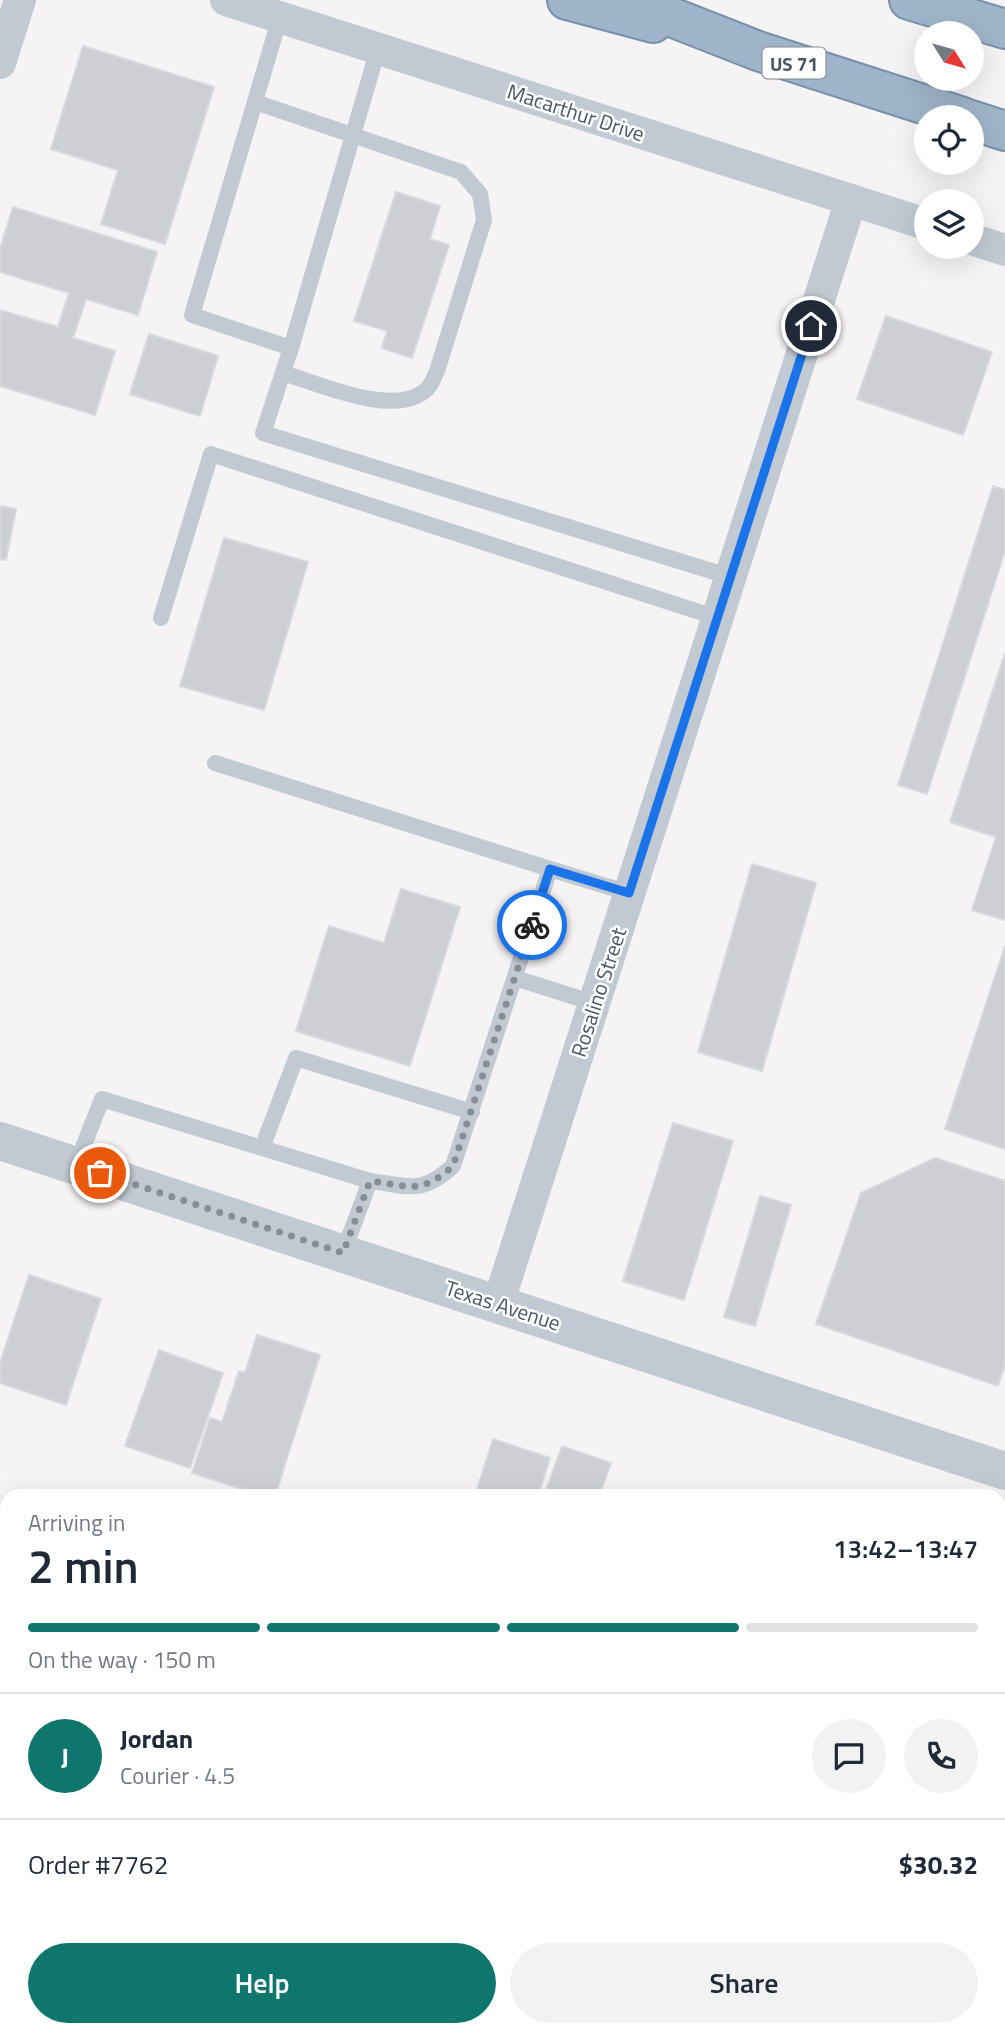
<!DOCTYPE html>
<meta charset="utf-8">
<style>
body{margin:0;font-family:"Titillium Web",sans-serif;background:#f2f2f3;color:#1f2937;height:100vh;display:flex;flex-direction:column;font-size:26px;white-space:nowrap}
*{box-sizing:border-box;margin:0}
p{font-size:23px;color:#747a83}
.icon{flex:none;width:38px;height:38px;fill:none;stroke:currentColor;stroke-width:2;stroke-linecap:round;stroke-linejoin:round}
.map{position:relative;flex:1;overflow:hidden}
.drawer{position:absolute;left:0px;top:1489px;width:1006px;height:548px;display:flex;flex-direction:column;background:#fff;border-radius:21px 21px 0 0;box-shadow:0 7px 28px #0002}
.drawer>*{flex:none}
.needle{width:46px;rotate:127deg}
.fabs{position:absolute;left:914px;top:21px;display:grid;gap:14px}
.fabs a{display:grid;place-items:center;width:70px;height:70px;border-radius:50%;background:#fff;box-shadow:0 7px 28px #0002;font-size:35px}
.pin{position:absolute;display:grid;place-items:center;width:60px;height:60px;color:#fff;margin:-30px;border:4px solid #fff;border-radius:50%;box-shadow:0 2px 7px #0007}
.courier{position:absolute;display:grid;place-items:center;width:70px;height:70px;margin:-35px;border:5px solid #1a73e8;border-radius:50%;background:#fff;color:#222;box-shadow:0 2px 9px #0007}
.headline em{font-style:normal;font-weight:600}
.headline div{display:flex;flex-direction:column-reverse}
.headline{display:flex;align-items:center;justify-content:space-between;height:119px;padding:0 28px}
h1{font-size:46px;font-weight:600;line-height:52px}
.bar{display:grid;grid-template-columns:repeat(4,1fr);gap:10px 7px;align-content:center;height:84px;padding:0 28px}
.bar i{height:9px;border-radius:5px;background:#e0e1e3}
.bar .current{background:#0f766e}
.bar p{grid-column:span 4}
.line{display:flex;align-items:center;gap:18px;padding:0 28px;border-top:2px solid #e0e1e3}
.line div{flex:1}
.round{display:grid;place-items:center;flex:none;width:74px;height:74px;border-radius:37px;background:#f2f2f3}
.button{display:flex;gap:14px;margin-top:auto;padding:14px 28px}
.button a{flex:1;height:80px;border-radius:42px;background:#0f766e;color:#fff;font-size:28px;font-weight:600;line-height:80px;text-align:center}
.button a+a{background:#f2f2f3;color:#1f2937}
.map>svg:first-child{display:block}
</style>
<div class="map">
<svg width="1005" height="2036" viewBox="0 0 1005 2036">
<rect width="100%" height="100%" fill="#f5f3f3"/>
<g fill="#cdcfd5" stroke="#d7d9de" stroke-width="2">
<path d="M83,46L214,87L165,244L101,224L118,170L51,149Z"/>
<path d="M396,192L440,206L430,239L449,245L412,358L382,348L387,331L354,321Z"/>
<path d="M13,207L157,252L138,315L86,299L73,338L115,351L95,415L0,386V310L58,327L69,293L0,272V249Z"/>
<path d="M886,316L992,352L963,435L857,399Z"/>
<path d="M149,334L218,356L200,416L130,394Z"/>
<path d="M993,486L1005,490V551L927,794L898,785Z"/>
<path d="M0,506L16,509L6,560L0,559Z"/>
<path d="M224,538L308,562L264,710L180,686Z"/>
<path d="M1005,653V920L972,910L996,837L950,822Z"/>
<path d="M752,864L816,883L762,1071L698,1052Z"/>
<path d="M401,889L460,907L410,1066L296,1031L329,926L384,943Z"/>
<path d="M1005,946V1149L945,1129Z"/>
<path d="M673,1123L733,1141L684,1300L623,1281Z"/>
<path d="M935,1158L1005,1181V1365L998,1386L816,1324L861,1193Z"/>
<path d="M760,1196L791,1205L755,1326L724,1317Z"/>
<path d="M29,1275L101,1299L66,1405L0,1383V1363Z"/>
<path d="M257,1335L320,1355L275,1496H241L243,1489L192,1473L210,1418L222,1422L239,1371L245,1373Z"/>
<path d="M159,1350L223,1373L190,1468L125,1446Z"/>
<path d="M493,1439L550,1458L538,1496H475Z"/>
<path d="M562,1446L611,1463L599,1496H544Z"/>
<path d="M181,2030H243L262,2036H179Z"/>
</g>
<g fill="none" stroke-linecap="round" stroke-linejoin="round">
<g stroke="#7690ad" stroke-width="42">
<g id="trunk">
<path d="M567,0L653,23"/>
<path d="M628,0L758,51L963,117"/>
<path d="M909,0L1005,29"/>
<path d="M971,120L1005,131"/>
</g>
</g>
<g stroke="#c1cad2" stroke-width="16">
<path d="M280,17L192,315L291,348"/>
<path d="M378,49L291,348L263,433L731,577"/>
<path d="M255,102L461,172L480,194L484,220L437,371C434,377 431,386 426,390C394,418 320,384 283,373"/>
<path d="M161,618L211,454L718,618"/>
<path d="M215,763L550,869"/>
<path d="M515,978L594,1003"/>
<path d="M262,1148L296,1058L472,1112"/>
<path d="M76,1165L102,1099L370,1181L343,1253"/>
<path d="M370,1181C410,1186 421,1195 453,1166L550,869L629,893"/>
</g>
<g stroke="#c1cad2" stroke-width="32">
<path d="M226,0L926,224"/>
<path d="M0,63L20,0"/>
<path d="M971,239L1005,250"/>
<path d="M498,1304L851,200"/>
<path d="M0,1899L7,1902"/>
<path d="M402,2030L420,2036"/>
<path d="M95,2036L97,2030"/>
</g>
<path stroke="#c1cad2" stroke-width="38" d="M0,1141L1005,1471"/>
<use href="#trunk" stroke="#9fb4c9" stroke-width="38"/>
</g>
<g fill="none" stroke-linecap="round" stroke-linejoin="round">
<path stroke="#868d94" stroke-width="7" stroke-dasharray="0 12.6" d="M100,1173L343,1253L370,1181C409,1186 421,1195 453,1166L532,925"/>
<path stroke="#1a73e8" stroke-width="9" d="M532,925L550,869L629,893L811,326"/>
</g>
<g text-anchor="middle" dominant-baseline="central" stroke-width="5" stroke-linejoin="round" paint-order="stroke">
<rect fill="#fff" stroke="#808990" stroke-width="2" x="762.5" y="47.5" width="63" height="31" rx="5"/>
<g font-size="19" font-weight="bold" fill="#4a5661">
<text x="794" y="63">US 71</text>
</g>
<g font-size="21" fill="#4a5661" stroke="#fff">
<text transform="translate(576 112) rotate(18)">Macarthur Drive</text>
<text transform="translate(598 992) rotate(-72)">Rosalino Street</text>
<text transform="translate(503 1305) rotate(18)">Texas Avenue</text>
</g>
</g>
</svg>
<div class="fabs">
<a><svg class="needle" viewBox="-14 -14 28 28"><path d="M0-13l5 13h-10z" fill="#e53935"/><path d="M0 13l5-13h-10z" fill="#747a83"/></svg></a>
<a><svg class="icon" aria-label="locate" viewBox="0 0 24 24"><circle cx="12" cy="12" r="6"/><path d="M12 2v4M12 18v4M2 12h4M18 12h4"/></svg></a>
<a><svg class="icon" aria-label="layers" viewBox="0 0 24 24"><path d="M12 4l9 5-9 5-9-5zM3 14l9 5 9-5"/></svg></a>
</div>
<div class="pin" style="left:100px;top:1173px;background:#ea580c"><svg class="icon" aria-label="bag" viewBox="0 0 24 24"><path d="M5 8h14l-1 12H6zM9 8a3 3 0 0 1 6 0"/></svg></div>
<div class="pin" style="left:811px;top:326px;background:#1f2937"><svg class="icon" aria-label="home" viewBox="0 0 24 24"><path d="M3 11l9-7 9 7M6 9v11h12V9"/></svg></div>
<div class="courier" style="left:532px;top:925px"><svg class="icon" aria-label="bike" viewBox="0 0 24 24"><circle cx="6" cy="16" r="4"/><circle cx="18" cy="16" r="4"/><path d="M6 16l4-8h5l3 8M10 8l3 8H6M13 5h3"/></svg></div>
<section class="drawer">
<div class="headline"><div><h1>2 min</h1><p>Arriving in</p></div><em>13:42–13:47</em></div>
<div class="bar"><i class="current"></i><i class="current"></i><i class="current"></i><i></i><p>On the way · 150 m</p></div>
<div class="line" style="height:126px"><b class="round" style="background:#0f766e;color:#fff">J</b><div><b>Jordan</b><p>Courier · 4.5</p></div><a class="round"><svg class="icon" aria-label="chat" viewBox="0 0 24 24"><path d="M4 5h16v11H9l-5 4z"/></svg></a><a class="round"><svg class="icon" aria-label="phone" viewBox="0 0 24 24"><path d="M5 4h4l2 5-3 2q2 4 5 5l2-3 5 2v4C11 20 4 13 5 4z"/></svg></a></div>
<div class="line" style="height:91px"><div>Order #7762</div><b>$30.32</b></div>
<div class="button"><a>Help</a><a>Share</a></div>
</section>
</div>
